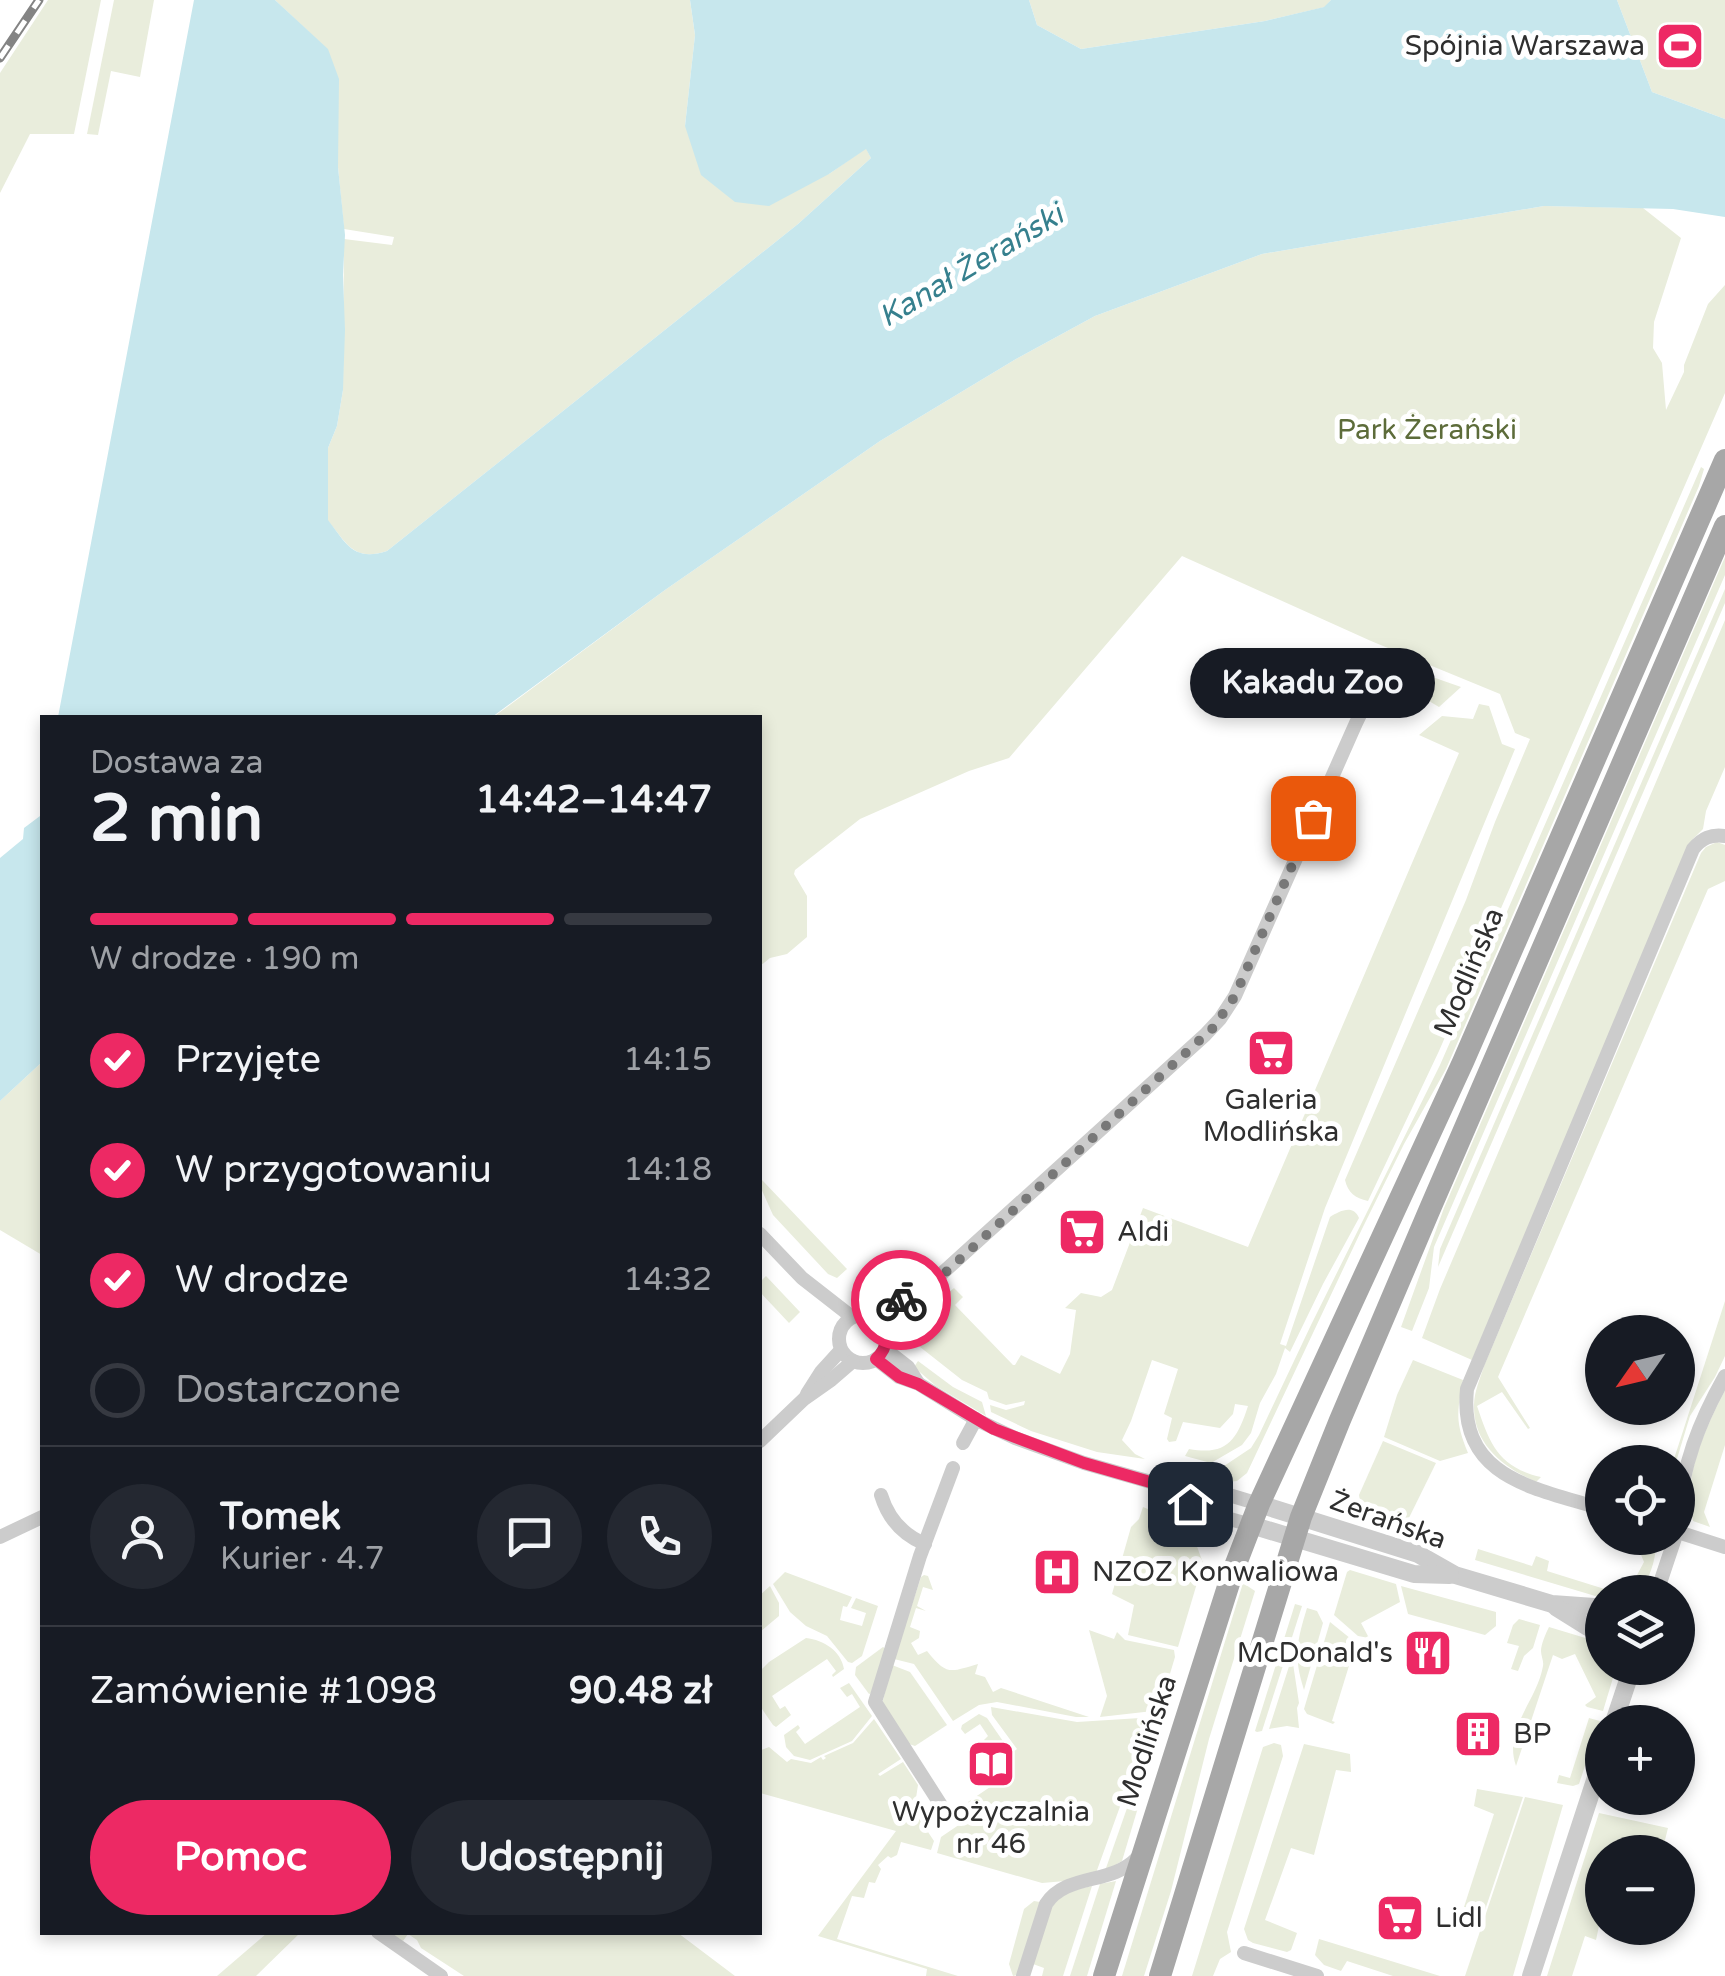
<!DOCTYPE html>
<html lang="pl">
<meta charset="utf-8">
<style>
body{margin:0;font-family:"Varela Round",sans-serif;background:#242831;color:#f1f3f6;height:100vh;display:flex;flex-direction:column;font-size:38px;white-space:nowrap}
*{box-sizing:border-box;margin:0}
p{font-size:32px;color:#9ea1a6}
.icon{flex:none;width:55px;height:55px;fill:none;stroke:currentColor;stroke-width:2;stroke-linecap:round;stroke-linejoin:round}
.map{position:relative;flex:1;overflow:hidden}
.sheet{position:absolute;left:40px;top:715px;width:722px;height:1220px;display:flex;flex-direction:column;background:#171b24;border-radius:0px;box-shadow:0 5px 15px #0003}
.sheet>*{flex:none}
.needle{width:65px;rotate:236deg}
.buttons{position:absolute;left:1585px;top:1315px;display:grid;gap:20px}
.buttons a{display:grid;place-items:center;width:110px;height:110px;border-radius:50%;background:#171b24;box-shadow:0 5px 15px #0003;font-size:50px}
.pin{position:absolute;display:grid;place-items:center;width:85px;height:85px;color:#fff;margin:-42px;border-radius:20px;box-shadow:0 5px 15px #0006}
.courier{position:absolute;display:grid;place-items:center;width:100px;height:100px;margin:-50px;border:8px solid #ed2964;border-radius:50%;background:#fff;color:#222;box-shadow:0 2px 12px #0007}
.bubble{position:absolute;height:70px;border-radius:35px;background:#171b24;box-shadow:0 5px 15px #0003;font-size:32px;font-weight:800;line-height:70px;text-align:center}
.head em{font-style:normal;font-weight:800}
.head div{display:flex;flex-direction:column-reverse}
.head{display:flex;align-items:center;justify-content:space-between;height:170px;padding:0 50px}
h1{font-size:65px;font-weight:800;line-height:75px}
.bar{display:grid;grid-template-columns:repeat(4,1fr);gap:15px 10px;align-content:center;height:120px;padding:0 50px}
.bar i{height:12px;border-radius:8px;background:#363941}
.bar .current{background:#ed2964}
.bar p{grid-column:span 4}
.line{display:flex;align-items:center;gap:25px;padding:0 50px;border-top:2px solid #363941}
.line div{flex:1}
.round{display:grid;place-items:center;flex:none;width:105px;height:105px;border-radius:52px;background:#242831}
ol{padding:0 50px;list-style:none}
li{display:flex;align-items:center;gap:30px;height:110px}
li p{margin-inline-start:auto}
li .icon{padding:10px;border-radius:50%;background:#ed2964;color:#fff;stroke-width:4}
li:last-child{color:#9ea1a6}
li i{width:55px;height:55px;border:5px solid #363941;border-radius:50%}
.button{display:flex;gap:20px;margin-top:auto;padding:20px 50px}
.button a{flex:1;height:115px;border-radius:60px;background:#ed2964;color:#fff;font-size:40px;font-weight:800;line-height:115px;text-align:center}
.button a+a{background:#242831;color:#f1f3f6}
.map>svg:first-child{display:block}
</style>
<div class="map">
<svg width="1725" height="1976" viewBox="0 0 1725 1976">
<rect width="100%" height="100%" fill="#fff"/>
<g fill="#e9eddc">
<path d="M48,0H101L74,134H30L0,193V73Z"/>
<path d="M114,0H154L140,77L111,71L98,135L87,134Z"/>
<path d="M275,0H690L695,35L685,126L829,174L866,148L871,158L798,224L387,551C353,562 347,543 328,521V448L337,426L343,390L344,239L392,245L394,237L344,229L338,167L337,128L327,49Z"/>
<path d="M1029,0H1331L1325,7L1265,21L1081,49L1037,25Z"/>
<path d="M1617,0H1725V119L1652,92Z"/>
<path d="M1544,206L1643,208L1681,238L1654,322L1653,348L1662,363L1666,410L1684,372V365L1708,304L1725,285V393L1439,1051L1368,1201C1355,1198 1348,1193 1345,1180L1466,900L1495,822L1530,739L1515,733L1500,694L1371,641L1182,556L1009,758L969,771L860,819L795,870L794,874L807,896V937L787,954L770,958L760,966V718H492L665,590L880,441L1016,359L1095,316L1262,254Z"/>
<path d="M1701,467L1704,469L1699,486L1446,1069L1404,1144L1362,1229L1247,1473L1237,1481L1227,1482V1473L1224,1466L1251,1448L1259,1435L1311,1325L1440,1065Z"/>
<path d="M1725,557V575L1434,1247L1429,1288L1412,1331L1401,1327L1444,1208Z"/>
<path d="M1725,589V603L1438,1267L1440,1249Z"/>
<path d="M1725,620V767L1706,811L1703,829L1693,839L1472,1360L1422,1338L1440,1289Z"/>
<path d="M1401,666L1461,687L1439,707L1404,686L1405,680Z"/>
<path d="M1479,704L1489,706L1502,744L1515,749L1325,1208L1280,1344L1286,1346L1330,1217C1340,1211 1353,1204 1359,1218L1323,1284L1290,1352L1285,1348L1276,1374L1260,1403L1251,1433L1242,1445L1211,1463L1185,1456L1189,1449C1227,1456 1237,1440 1248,1406L1235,1404L1233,1414L1220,1428L1183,1422L1176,1441L1169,1442L1167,1439L1172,1418L1164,1414L1178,1369L1152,1360L1131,1421L1122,1440L1135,1454L1145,1459L1097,1452L1031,1431L991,1412L990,1405L1006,1410L1024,1405L1025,1401L1006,1405L989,1399L987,1392L962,1380L915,1343C913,1320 938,1302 954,1288L963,1297L955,1305L1013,1365H1015L1021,1355L1060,1374L1070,1354L1076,1310L1065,1308L1081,1293L1101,1297L1112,1290L1143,1208L1248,1247L1459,753L1419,735L1442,716L1473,719Z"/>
<path d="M1717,842L1725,845V881L1708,889L1498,1377L1530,1428L1528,1429L1502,1392L1477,1406C1490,1444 1498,1467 1541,1477L1536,1482C1504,1467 1473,1445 1474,1405C1474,1392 1480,1379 1484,1366L1701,853L1706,847Z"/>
<path d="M42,1062V1255L0,1230V1101Z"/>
<path d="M762,1180L847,1269L837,1278L828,1274L773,1215L760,1186Z"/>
<path d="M766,1276L800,1312L789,1323L760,1292V1282Z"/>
<path d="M1725,1301V1356L1715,1377L1690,1416L1676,1462H1673Z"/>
<path d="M1413,1360L1463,1380C1457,1413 1455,1421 1468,1453L1440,1461L1384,1437L1397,1395Z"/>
<path d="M918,1361L953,1387L982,1402L986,1416L936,1386L914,1367Z"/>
<path d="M1725,1390V1445L1704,1512L1710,1527L1693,1521C1682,1476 1705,1430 1725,1390Z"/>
<path d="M1383,1441L1436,1463L1401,1534L1363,1520L1359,1495Z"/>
<path d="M1143,1507L1194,1528L1195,1541L1203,1563L1178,1647L1128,1635L1134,1605L1112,1594L1131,1527L1139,1519Z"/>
<path d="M1634,1538H1655C1658,1556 1650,1576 1641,1592H1602V1598L1475,1560L1478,1549L1532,1566L1536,1556L1549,1561L1547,1571L1611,1591L1637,1575L1644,1562Z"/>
<path d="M1350,1570L1396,1584L1400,1602L1361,1623L1369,1638L1358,1636L1334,1615L1347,1572Z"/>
<path d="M785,1572L852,1597L847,1607L843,1606L840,1620L862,1626L866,1613L851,1608L856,1598L878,1606L862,1656L852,1663L848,1662L827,1636L806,1626L790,1612L773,1584Z"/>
<path d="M924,1575L928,1576L933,1590L923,1587L917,1606L926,1611L916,1608L910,1627L920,1631L919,1638L911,1643L918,1655L927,1651C947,1676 950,1672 978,1664L975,1674L985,1677L993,1692L1001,1688L1089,1717H1076L997,1702L979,1705L953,1721L914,1664L894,1659L921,1577Z"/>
<path d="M1243,1583L1255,1591L1209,1739L1171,1891L1144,1976H1122Z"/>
<path d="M770,1586L779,1603V1616L760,1632V1595Z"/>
<path d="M1401,1586L1496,1612V1626L1485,1635L1408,1614Z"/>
<path d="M1295,1604L1302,1606L1262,1731L1257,1732L1255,1731Z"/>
<path d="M1307,1608L1317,1611L1323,1623L1304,1690C1293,1656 1297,1641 1307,1608Z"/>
<path d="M1519,1619L1540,1625L1533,1648L1524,1656L1518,1671L1511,1669L1519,1646L1507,1643L1513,1625Z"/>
<path d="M1330,1622L1356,1643L1332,1721L1335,1722L1333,1724L1307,1714L1304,1709Z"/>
<path d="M1549,1627L1602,1643V1668H1616L1603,1711L1587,1707L1585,1705L1596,1697L1575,1654L1562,1659L1553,1655L1516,1766C1503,1729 1537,1701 1543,1666C1544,1661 1541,1656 1541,1651C1541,1644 1546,1633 1549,1627Z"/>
<path d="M1089,1630L1114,1639L1117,1632L1125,1640L1174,1650L1175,1657L1160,1707L1153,1711L1100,1717L1107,1696Z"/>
<path d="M806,1638C824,1640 841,1651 844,1669L833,1677L832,1675L836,1671L827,1659L772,1696L780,1709L785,1706L791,1715L776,1727L773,1725L760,1706V1671L769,1662Z"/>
<path d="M883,1647L886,1649L872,1693L869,1694L855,1675L856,1667Z"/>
<path d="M1292,1657L1299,1703L1297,1708L1299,1728L1287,1726L1269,1729Z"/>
<path d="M892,1665L910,1672L947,1725L915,1746L909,1744L882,1704Z"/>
<path d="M849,1683L872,1716L852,1741L810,1760L794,1756L786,1747L784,1735L798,1725L800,1728L796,1732L805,1744L860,1707L852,1694L847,1697L840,1688Z"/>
<path d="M991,1707L1077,1722L1156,1717L1148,1729L1096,1873L1065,1881L1042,1883L937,1853L941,1837L975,1814L968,1802L1012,1772L1004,1759L1017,1749L992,1715Z"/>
<path d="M979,1714L987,1718L1007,1747L1005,1753L997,1759L984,1740L988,1736L980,1724L965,1734L961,1729L962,1725Z"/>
<path d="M1589,1718L1600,1721L1579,1784L1573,1786L1557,1783L1559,1775L1570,1778Z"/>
<path d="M874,1719L901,1759L878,1774L880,1776L903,1762L918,1785L914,1811L934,1841L931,1850L901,1842L897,1855L891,1858L888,1856L878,1865L881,1869L875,1883L869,1882L864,1898L852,1896L837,1939L958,1976H926L927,1969L818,1936L896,1831L760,1793L761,1750L769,1747L787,1762L791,1759L811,1763L821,1757L823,1760L826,1758L824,1756L853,1743Z"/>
<path d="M1161,1723L1163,1724L1122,1861L1105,1871L1153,1734Z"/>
<path d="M1274,1743L1281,1745L1283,1756L1227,1932L1231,1952L1220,1959L1213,1976H1192L1263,1747Z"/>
<path d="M1304,1744L1350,1754L1351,1772L1336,1770L1314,1855L1291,1848L1265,1920L1297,1933L1291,1950L1287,1952L1253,1943L1248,1940L1244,1929Z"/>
<path d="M1477,1789L1523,1797L1484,1913L1464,1907L1494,1814L1474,1806Z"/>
<path d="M1525,1797L1563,1805L1513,1976H1465Z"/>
<path d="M1599,1813L1668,1828L1662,1852H1602V1912L1596,1940L1585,1936L1572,1976H1547Z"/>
<path d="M1116,1881L1087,1976H1070L1100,1884Z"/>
<path d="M1092,1886L1063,1976H1042L1044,1968L1033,1964L1050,1910C1060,1893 1074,1890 1092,1886Z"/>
<path d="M1034,1901L1040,1902L1018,1975L1013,1976L1009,1964L1024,1909Z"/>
<path d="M267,1933H300L256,1976H217Z"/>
<path d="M390,1933H678L735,1976H464L421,1948L417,1940L408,1934L403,1941Z"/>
<path d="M1319,1939L1440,1976H1393L1347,1961L1341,1971L1324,1965L1315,1955Z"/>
</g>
<g fill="#c7e7ed">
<path d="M194,0H275L328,49L339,79L338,167L345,235L343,275L345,330L343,390L337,426L328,448V520C346,543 353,562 387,551L798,224L871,158L866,149L829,174L769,206L735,202L701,175L685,126L695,35L690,0H1029L1037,25L1081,49L1265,21L1324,7L1331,0H1617L1652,92L1725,119V217L1673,209L1544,206L1262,254L1095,316L1016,359L880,441L665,590L492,717H58Z"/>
<path d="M42,802V1062L0,1101V858L23,839L24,828L40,816Z"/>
</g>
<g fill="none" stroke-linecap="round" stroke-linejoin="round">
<g stroke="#ccc" stroke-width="14">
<path d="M760,1234L802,1278L852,1317"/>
<circle cx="863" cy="1339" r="24"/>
<path d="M877,1319L900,1301L922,1290"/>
<path d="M885,1329L908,1312L927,1287L1205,1035L1220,1019L1235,996L1356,723L1368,698L1380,681"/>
<path d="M885,1349L908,1367L918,1383"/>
<path d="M876,1359L899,1377L919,1384L977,1420L1015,1438L1084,1463L1165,1486L1209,1489L1259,1504"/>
<path d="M807,1394L821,1372L841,1350"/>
<path d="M760,1441L804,1399L831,1380L853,1361"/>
<path d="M963,1443L976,1419"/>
<path d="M1165,1487L1202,1511L1251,1525"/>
<path d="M881,1495C888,1518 903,1535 925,1544"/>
<path d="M1602,1509C1536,1488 1458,1479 1467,1389L1693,849C1702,838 1711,834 1725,836"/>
<path d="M1678,1519C1682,1466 1699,1422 1725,1376"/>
<path d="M1678,1532L1725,1547"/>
<path d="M0,1537L42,1517"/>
<path d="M1657,1592L1675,1538"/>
<path d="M946,1813L875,1702L920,1556L953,1468"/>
<path d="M378,1932L441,1976"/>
<path d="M1244,1953L1317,1976"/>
<path d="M1023,1976L1046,1904C1066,1873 1112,1885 1137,1858"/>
</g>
<g stroke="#ccc" stroke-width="18">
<path d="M1259,1504L1418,1554L1455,1575L1552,1604L1594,1607L1602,1610"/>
<path d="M1251,1525L1414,1574L1450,1575"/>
<path d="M1556,1607L1588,1627L1602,1631"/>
<path d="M1614,1722L1632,1668"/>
<path d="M1531,1976L1602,1759"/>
</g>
<g stroke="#a7a7a7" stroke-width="22">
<path d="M1104,1976L1232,1574L1259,1504L1463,1062L1725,460"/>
<path d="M1160,1976L1301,1517L1340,1420L1429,1211L1725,526"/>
</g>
<g stroke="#848484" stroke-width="9">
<path id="rail" d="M0,58L39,0"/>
</g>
<use href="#rail" stroke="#fff" stroke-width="5" stroke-dasharray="15" stroke-linecap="butt"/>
</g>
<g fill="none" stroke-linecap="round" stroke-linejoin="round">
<path stroke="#787878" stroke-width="10" stroke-dasharray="0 18" d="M901,1300L927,1287L946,1272L1213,1028L1235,996L1313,818"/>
<path stroke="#ed2964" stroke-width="12" d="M901,1300L877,1319C889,1332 889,1347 876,1359L899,1377L918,1384L994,1429L1084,1463L1164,1486L1190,1504"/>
</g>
<defs>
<g id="stadium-square" transform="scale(2.5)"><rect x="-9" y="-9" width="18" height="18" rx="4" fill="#ed2964" stroke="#fff"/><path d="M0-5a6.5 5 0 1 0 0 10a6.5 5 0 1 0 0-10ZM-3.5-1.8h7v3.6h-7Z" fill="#fff"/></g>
<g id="supermarket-square" transform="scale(2.5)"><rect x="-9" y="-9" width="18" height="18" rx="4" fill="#ed2964" stroke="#fff"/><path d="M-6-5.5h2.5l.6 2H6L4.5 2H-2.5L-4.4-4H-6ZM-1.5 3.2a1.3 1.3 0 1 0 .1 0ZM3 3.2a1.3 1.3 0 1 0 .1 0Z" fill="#fff"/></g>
<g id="hospital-square" transform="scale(2.5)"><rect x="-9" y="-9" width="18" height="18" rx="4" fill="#ed2964" stroke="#fff"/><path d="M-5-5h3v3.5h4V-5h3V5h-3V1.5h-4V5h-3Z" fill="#fff"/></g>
<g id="restaurant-square" transform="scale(2.5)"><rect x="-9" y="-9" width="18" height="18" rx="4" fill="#ed2964" stroke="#fff"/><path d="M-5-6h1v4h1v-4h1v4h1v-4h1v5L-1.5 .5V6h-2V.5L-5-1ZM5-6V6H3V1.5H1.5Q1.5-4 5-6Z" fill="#fff"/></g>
<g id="building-square" transform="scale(2.5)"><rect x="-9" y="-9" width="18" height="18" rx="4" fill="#ed2964" stroke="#fff"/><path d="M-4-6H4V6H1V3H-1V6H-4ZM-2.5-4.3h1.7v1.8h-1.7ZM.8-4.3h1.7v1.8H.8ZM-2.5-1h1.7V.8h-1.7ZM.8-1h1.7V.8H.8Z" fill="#fff"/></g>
<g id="library-square" transform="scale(2.5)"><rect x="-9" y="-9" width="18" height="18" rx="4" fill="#ed2964" stroke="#fff"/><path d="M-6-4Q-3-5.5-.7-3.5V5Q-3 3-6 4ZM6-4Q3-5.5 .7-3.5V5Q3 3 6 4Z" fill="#fff"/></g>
</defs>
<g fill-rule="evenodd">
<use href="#stadium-square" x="1680" y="46"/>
<use href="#supermarket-square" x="1271" y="1053"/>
<use href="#supermarket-square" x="1082" y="1232"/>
<use href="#hospital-square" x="1057" y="1572"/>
<use href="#restaurant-square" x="1428" y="1653"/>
<use href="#building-square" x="1478" y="1734"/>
<use href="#library-square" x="991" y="1764"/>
<use href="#supermarket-square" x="1400" y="1918"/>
</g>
<g text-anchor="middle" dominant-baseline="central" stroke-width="10" stroke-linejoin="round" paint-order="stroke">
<g font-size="28" fill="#2f2f2f" stroke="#fff" text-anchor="start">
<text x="1645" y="46" text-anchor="end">Spójnia Warszawa</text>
<text x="1271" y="1100" text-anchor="middle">Galeria<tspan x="1271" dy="32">Modlińska</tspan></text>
<text x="1117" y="1232">Aldi</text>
<text x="1092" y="1572">NZOZ Konwaliowa</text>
<text x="1393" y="1653" text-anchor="end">McDonald's</text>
<text x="1513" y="1734">BP</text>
<text x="991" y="1812" text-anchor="middle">Wypożyczalnia<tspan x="991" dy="32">nr 46</tspan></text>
<text x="1435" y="1918">Lidl</text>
</g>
<g font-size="28" fill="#5d6c3a" stroke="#fff">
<text x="1427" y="430">Park Żerański</text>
</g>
<g font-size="28" fill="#2f2f2f" stroke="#fff">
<text transform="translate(1469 972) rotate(-67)">Modlińska</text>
<text transform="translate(1388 1520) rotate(20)">Żerańska</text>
<text transform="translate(1147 1741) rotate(-72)">Modlińska</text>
</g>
<g font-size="30" font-style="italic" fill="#36808e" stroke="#fff">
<text transform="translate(971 266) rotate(-31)">Kanał Żerański</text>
</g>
</g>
</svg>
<div class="buttons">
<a><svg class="needle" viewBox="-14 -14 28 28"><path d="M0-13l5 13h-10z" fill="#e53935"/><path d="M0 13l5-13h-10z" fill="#9ea1a6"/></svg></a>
<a><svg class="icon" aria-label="locate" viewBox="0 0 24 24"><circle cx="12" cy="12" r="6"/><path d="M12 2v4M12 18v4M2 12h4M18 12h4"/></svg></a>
<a><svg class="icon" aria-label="layers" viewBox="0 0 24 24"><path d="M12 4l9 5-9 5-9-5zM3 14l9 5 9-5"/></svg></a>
<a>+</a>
<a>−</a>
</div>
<div class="pin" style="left:1313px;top:818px;background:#ea580c"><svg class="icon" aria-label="bag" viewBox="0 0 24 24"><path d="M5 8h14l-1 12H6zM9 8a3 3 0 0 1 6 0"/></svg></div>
<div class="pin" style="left:1190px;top:1504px;background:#1f2937"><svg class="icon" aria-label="home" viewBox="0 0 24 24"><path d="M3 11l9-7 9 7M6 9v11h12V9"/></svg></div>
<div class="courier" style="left:901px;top:1300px"><svg class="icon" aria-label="bike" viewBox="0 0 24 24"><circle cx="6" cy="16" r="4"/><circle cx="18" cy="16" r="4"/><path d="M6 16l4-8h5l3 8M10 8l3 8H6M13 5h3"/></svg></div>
<div class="bubble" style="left:1190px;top:648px;width:245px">Kakadu Zoo</div>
<section class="sheet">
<div class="head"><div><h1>2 min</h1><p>Dostawa za</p></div><em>14:42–14:47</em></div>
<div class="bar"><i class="current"></i><i class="current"></i><i class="current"></i><i></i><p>W drodze · 190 m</p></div>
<ol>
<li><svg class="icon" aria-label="check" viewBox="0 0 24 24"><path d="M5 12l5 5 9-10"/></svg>Przyjęte<p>14:15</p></li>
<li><svg class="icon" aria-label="check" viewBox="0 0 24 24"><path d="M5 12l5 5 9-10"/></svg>W przygotowaniu<p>14:18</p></li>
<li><svg class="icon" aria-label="check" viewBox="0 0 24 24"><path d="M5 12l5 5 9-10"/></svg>W drodze<p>14:32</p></li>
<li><i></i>Dostarczone</li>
</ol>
<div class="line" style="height:180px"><a class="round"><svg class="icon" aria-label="person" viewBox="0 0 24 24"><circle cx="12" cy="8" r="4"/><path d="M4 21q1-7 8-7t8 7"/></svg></a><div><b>Tomek</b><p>Kurier · 4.7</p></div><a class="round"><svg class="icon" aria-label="chat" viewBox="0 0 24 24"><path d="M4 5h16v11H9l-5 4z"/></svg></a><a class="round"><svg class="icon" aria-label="phone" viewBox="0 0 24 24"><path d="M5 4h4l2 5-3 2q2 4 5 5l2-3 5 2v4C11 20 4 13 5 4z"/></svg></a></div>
<div class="line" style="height:130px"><div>Zamówienie #1098</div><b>90.48 zł</b></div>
<div class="button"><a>Pomoc</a><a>Udostępnij</a></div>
</section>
</div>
